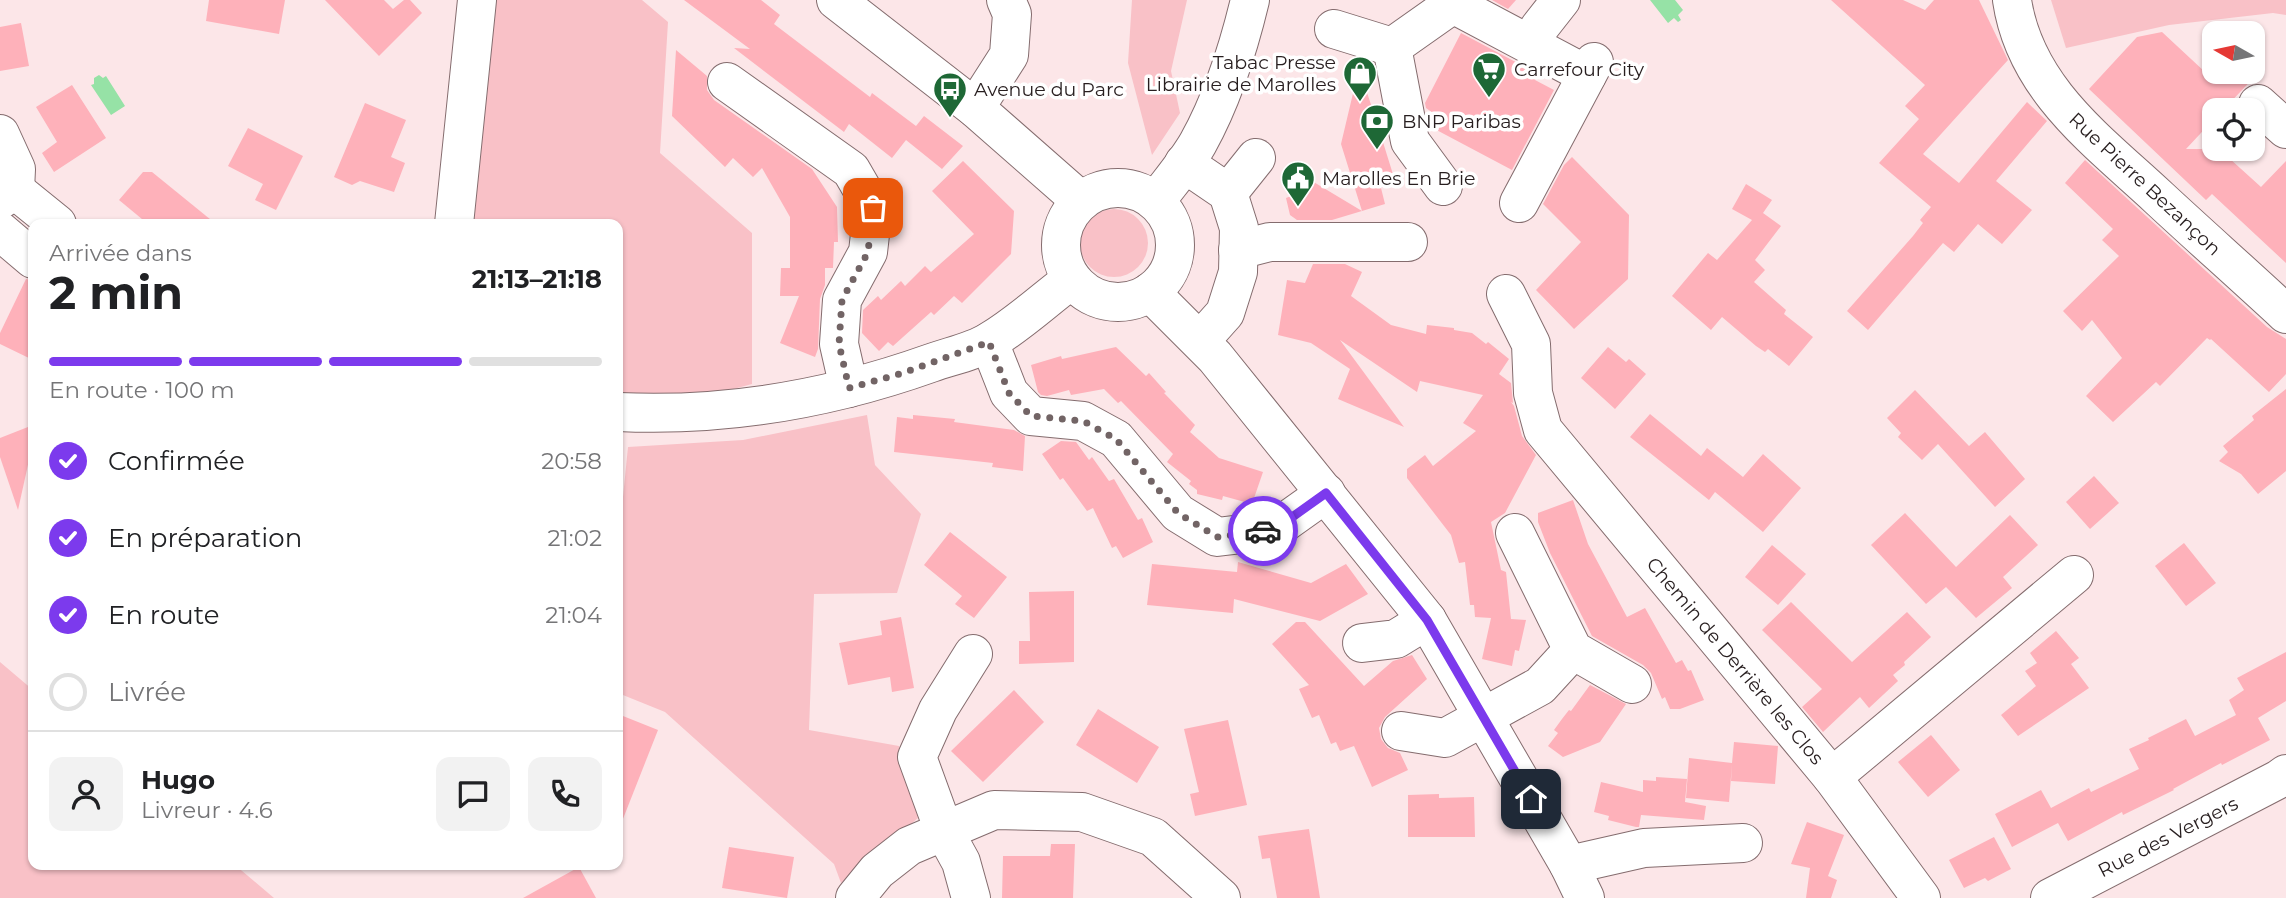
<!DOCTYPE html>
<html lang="fr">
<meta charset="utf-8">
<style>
body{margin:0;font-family:Montserrat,sans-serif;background:#f2f2f2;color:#202124;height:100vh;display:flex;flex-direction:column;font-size:26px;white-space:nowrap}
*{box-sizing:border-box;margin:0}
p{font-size:23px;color:#757577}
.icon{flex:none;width:38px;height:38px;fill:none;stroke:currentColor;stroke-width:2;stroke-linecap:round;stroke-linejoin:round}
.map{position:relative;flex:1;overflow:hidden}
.details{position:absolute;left:28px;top:219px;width:595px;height:651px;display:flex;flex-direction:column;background:#fff;border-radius:14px;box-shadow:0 2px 5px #0004}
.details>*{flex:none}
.needle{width:46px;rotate:279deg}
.buttons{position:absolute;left:2202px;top:21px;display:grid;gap:14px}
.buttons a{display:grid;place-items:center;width:63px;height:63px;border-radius:14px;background:#fff;box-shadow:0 2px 5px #0004;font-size:35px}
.pin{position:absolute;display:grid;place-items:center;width:60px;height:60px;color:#fff;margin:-30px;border-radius:14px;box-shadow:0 4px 10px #0006}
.courier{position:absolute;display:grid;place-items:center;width:70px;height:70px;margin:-35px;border:5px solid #7c3aed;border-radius:50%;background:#fff;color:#222;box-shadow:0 2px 9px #0007}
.headline em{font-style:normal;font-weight:700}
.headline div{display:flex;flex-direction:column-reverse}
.headline{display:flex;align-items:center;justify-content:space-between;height:119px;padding:0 21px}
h1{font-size:46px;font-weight:700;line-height:52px}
.bar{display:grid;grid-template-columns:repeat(4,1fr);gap:10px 7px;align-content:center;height:84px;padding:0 21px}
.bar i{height:9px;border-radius:5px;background:#e0e0e0}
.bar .current{background:#7c3aed}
.bar p{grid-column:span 4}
.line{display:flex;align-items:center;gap:18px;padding:0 21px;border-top:2px solid #e0e0e0}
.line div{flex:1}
.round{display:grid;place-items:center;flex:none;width:74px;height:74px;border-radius:14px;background:#f2f2f2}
ol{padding:0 21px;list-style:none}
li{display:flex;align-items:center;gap:21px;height:77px}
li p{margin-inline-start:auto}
li .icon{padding:7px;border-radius:50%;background:#7c3aed;color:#fff;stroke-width:4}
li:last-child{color:#757577}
li i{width:38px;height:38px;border:4px solid #e0e0e0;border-radius:50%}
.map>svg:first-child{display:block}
</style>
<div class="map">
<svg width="2286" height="898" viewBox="0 0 2286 898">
<rect width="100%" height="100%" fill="#fce6e8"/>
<g fill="#f9c1c7">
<path d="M491,0H642L668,22L660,153L752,233V384L693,400L618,395V224L474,223Z"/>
<path d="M1132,0H1187L1171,71L1180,113L1152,155L1128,63Z"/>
<path d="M2051,0H2286V15L2273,13L2169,25L2066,48Z"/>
<circle cx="1114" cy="243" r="34"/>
<path d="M867,415L875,465L921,514L897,593L814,594L809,730L899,746L918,818L841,883L834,864L665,712L618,693V547L628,447L743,440Z"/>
<path d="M0,662L33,690V864L235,865L274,898H0Z"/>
</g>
<g fill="#96e2a6">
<path d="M1650,0H1675L1683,10L1678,15L1681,20L1678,22L1674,18L1668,23Z"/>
<path d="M99,75L103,78L106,76L125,106L111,115L91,85L94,84V78Z"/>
</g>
<g fill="#feb1ba">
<path d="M209,0H285L279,34L206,21Z"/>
<path d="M325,0H384L393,9L404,0H410L422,13L379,56Z"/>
<path d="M684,0H761L780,15L774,24L870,97L872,93L916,126L924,116L963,146L942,169L906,140L892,158L849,124L844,132L734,48L750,49Z"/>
<path d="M1492,0H1516L1508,9Z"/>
<path d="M1831,0H1903L1925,10L1934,0H1979L2008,60L1923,154L1959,183L2027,102L2047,121L1996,181L2032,210L2002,244L1978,224L1954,252L1943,243L1868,330L1847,311L1913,236L1923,223L1920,220L1931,207L1879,163L1919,119L1905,106L1925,85Z"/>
<path d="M21,23L29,66L0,71V27Z"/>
<path d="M2162,32L2205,72L2214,63V72H2252V58L2263,68L2223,110H2214V119L2186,149H2219L2261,187L2286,161V263L2212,194L2206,200L2089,89L2137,37Z"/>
<path d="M1461,33L1538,74L1535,80L1554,90L1512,170L1429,126V122L1433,113L1426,108L1425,103Z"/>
<path d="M676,50L707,76V90L714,100L812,169L837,207L838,242H834L833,268H825V285L820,299L818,349L815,357L780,343L799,296H780L781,268H790V217L762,168L753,177L733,158L725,167L672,116Z"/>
<path d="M1359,68L1376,120L1370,133L1382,139L1396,184L1381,188L1385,204L1362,211L1341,144Z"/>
<path d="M72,85L106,138L54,172L42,153L57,142L36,107Z"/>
<path d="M365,103L406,120L391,157L405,163L394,192L360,181L352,185L334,177Z"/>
<path d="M248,128L303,156L276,210L255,200L263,184L228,166Z"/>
<path d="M1572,157L1629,215L1628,279L1574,329L1536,290L1581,242L1543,204L1564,165Z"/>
<path d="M2085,160L2267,327L2286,339V374L2269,392L2211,339L2210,340L2207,338L2160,386L2156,382L2113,422L2086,396L2122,358L2092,320L2082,331L2063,311L2119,256L2102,240L2113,229L2065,183Z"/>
<path d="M963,161L1014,211L1011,254L962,303L954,296L934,315L931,312L893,346L888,342L879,351L862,333L863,310L878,296L881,300L901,281L905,286L925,266L931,272L974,234L932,191Z"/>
<path d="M1292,169L1362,211L1332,220H1297L1290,215L1286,198L1302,192Z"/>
<path d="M143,172H152L216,224H148L119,200Z"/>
<path d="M1746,184L1772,200L1763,213L1781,226L1755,260L1765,270L1754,282L1786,310L1784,314L1813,337L1789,366L1768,349L1765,352L1756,346L1722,317L1711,330L1672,296L1708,253L1717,260L1752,220L1732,209Z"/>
<path d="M1313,264H1345L1362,272L1351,296L1391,325L1426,334L1427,325L1454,328V330L1472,333L1486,344L1488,342L1509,359L1499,374L1511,383L1513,403L1511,402L1514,406L1522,436L1536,455L1505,513L1491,522L1501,570L1506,572L1511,619L1526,620L1519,651L1515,650L1512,666L1482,659L1491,618L1475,617L1474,605H1470L1465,562L1459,563L1451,535L1407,478V469L1425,455L1433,466L1476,431L1463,423L1483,395L1420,381L1417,392L1340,340L1404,427L1338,399L1350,369L1311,343L1278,335L1287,280L1305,283Z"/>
<path d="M26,279L33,280V360L0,344V333Z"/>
<path d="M1116,347L1146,376L1149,373L1157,382L1166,392L1164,393L1195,425L1190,432L1219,458L1263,472L1252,504L1223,496L1222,500L1197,494V490L1189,484L1191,481L1167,462L1173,454L1121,401L1118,403L1104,389L1071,395L1069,390L1047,396L1041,395L1038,392L1031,365L1061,356L1062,359Z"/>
<path d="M1608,347L1626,362L1629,359L1646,374L1615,409L1581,378Z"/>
<path d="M2286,389V471L2258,494L2241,474L2219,461L2228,452L2223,446L2254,420L2252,416Z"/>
<path d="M1915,390L1969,446L1985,432L2025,479L1995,507L1938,444L1922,460L1898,437L1901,433L1887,418Z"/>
<path d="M1650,414L1701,456L1707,448L1743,477L1763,454L1801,488L1763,532L1715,492L1709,500L1630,437Z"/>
<path d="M913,415L955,419L954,422L1014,430L1025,436L1023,471L992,467L993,463L894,452L897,417L913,419Z"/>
<path d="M33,425V442L18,510L0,457V438Z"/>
<path d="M1061,441L1076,442L1089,460L1092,457L1109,481L1114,479L1138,520L1142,518L1153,542L1123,558L1116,546L1112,548L1093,508L1087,511L1063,478L1060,480L1042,454Z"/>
<path d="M2094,476L2119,503L2090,529L2066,502Z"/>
<path d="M1573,500L1588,544L1627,617L1645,608L1676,663L1682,660L1688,671L1691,670L1704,700L1680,709H1670L1665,697L1662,699L1651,673L1643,665L1592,636L1550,553L1538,522V513Z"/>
<path d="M1905,513L1956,567L2010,515L2038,545L2003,577L2012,588L1976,618L1946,587L1926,604L1871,545Z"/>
<path d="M950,532L1007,577L974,618L955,604L962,596L924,565Z"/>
<path d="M2184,543L2216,583L2186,606L2155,566Z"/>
<path d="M1772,545L1806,574L1778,605L1745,577Z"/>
<path d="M1238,562L1311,583L1346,564L1368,594L1320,621L1234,599L1233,613L1147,605L1152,564L1237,572Z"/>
<path d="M1074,591V662L1019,664V641H1030L1029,592Z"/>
<path d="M1791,602L1852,662L1907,612L1931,637L1904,662L1905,665L1893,675L1898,681L1869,708L1860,697L1823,732L1802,707L1822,689L1762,630Z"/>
<path d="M901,617L914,688L892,692L890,677L848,685L839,643L882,635L880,621Z"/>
<path d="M1296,622H1305L1364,686L1393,661L1412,655L1427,679L1385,717L1379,728L1381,739L1388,748L1400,753L1408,770L1372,787L1354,746L1340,751L1336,742L1331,744L1319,715L1312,718L1299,689L1309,685L1272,644Z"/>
<path d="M2056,631L2079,658L2071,664L2089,688L2018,736L2001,715L2036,686L2025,671L2037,663L2030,653Z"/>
<path d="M2286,652V701L2258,718L2270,740L2222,765L2221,763L2173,789L2174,790L2123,815L2122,812L2068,841L2058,823L2012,847L1995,814L2041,790L2051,808L2089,788L2091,792L2139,769L2129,749L2149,740L2148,738L2186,719L2195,736L2236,715L2229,700L2244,690L2237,678Z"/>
<path d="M1590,685L1626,704L1600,742L1563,757L1548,746L1558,733L1554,730L1562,719L1569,710L1571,711Z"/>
<path d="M1014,690L1044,722L983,782L951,751Z"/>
<path d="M1098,709L1159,747L1137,783L1076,745Z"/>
<path d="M618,714L658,730L619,829L618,828Z"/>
<path d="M1228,720L1247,805L1195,816L1190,794L1199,792L1184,729Z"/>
<path d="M1931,735L1960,770L1928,797L1898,762Z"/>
<path d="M1734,742L1778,746L1775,784L1731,781L1732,764L1729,802L1686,798L1689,758L1732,763Z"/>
<path d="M1656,777L1687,779L1685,802L1706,806L1704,820L1641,815L1639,827H1636L1608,820L1609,816L1594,812L1601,782L1643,792V780L1656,781Z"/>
<path d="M1439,794V798L1474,797L1475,837H1408V795Z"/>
<path d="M1807,822L1844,835L1828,876L1837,880L1831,898H1806L1810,868L1791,864Z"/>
<path d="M1309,829L1320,898H1277L1270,858L1262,859L1258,836Z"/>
<path d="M1994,837L2011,869L1988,881L1985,878L1964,888L1949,860Z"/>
<path d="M1051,844H1075L1073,898H1002L1003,856H1050Z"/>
<path d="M729,847L794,857L787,898L722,888Z"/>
<path d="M579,867L596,898H523Z"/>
</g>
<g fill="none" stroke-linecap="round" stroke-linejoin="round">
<g stroke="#846c6e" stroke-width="40">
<g id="minor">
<path d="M836,0L975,108L1081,201"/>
<path d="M2012,0C2025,89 2098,141 2159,198C2201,237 2244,275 2286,314"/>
<path d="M1453,4L1587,75"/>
<path d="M1539,28L1561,0"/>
<path d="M1334,29L1392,47"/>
<path d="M727,82L851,170L873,208L868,252L842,300L839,344L849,388"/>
<path d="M2258,104L2286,129"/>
<path d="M975,108L1009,55L1012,14L1006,0"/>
<path d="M0,134L16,169L15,190L0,200"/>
<path d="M1184,163L1228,193L1239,228L1238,272L1225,313L1200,341"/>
<path d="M1443,186L1410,141L1392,47L1453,4L1456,0"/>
<circle cx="1118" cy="245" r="57"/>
<path d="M15,190L57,224"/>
<path d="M1228,193L1256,158"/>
<path d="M1156,201C1170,182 1186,164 1198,143C1223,98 1238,50 1250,0"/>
<path d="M1519,203L1594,62"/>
<path d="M454,224L477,0"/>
<path d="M0,231L33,259"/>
<path d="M1238,250L1270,242H1408"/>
<path d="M1150,292L1215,357L1427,620L1569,865L1585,898"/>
<path d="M1506,294L1531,344L1533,393L1543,430L1832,777L1921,898"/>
<path d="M989,342L1009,393L1031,416L1083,421L1116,439L1178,513L1217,537L1274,530L1326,493"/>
<path d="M618,412C724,417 830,399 931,363C950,356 973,352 990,341C1019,324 1044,300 1071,280"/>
<path d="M1515,533L1573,650L1632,684"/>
<path d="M1362,643L1396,639L1427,620"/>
<path d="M1401,731L1445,738L1540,686L1573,650"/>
<path d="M1832,777L2074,575"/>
<path d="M1569,865L1644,848L1743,843"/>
<path d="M855,898L877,871L909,846L994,810L1082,812L1153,837L1221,898"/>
<path d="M971,898L961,862L944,831L917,757L938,710L973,654"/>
<path d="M2050,898L2279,779L2286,774"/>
</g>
</g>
<use href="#minor" stroke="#fff" stroke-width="38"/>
</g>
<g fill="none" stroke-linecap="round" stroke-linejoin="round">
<path stroke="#726465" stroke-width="7" stroke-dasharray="0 12.6" d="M873,208L868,252L842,300L839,344L849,388L903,373L989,342L1009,393L1031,416L1083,421L1116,439L1178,513L1217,537L1263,531"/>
<path stroke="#7c3aed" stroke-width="9" d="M1263,531L1274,530L1326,493L1427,620L1531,799"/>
</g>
<defs>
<g id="supermarket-pin" transform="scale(1.75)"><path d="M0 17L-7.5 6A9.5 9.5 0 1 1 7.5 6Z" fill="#1e6836" stroke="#fff"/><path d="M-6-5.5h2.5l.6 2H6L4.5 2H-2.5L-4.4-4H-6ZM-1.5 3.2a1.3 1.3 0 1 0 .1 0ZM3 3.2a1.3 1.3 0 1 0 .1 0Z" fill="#fff"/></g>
<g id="shop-pin" transform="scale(1.75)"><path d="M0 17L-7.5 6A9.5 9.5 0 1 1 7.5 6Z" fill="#1e6836" stroke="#fff"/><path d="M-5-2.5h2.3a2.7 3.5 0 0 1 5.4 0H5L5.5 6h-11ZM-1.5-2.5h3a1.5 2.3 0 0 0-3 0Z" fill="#fff"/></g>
<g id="bus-pin" transform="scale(1.75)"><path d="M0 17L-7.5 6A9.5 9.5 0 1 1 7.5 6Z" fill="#1e6836" stroke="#fff"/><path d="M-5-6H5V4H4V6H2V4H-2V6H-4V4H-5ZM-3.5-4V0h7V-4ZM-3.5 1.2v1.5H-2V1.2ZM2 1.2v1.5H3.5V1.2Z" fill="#fff"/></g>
<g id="bank-pin" transform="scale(1.75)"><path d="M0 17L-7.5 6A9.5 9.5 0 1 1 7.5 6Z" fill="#1e6836" stroke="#fff"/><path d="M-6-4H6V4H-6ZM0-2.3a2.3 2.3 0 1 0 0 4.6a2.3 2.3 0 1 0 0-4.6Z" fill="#fff"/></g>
<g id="civic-pin" transform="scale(1.75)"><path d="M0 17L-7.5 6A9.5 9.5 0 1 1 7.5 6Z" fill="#1e6836" stroke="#fff"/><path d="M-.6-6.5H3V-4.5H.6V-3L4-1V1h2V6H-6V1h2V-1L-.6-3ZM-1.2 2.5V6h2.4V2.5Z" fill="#fff"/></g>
</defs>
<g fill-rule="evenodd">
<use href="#supermarket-pin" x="1489" y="69"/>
<use href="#shop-pin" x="1360" y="73"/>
<use href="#bus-pin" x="950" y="89"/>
<use href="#bank-pin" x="1377" y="121"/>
<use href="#civic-pin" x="1298" y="178"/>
</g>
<g text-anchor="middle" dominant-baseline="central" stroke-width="7" stroke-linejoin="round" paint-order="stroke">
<g font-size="19" fill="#271e1f" stroke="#fff" text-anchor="start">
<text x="1336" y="62" text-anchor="end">Tabac Presse<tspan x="1336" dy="22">Librairie de Marolles</tspan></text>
<text x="1514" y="69">Carrefour City</text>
<text x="974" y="89">Avenue du Parc</text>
<text x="1402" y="121">BNP Paribas</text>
<text x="1322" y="178">Marolles En Brie</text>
</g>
<g font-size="19" fill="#271e1f" stroke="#fff">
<text transform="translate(2145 184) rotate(43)">Rue Pierre Bezançon</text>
<text transform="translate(1735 661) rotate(50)">Chemin de Derrière les Clos</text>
<text transform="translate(2168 837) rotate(-27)">Rue des Vergers</text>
</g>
</g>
</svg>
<div class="buttons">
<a><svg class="needle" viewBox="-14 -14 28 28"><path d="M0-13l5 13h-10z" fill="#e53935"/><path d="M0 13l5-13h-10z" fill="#757577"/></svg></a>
<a><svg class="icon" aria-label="locate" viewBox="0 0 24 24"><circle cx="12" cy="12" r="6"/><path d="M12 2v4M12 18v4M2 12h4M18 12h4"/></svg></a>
</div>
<div class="pin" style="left:873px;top:208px;background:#ea580c"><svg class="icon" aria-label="bag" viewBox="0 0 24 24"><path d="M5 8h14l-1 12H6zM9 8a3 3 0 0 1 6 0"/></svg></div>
<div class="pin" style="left:1531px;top:799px;background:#1f2937"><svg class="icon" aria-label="home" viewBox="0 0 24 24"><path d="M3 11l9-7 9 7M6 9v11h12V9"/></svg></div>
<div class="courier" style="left:1263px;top:531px"><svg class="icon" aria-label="car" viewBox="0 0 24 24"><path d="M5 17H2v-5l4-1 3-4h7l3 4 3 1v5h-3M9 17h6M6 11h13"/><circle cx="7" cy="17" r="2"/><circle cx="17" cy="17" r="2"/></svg></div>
<section class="details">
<div class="headline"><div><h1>2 min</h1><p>Arrivée dans</p></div><em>21:13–21:18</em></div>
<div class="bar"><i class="current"></i><i class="current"></i><i class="current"></i><i></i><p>En route · 100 m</p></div>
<ol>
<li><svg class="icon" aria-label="check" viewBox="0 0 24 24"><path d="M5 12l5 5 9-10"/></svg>Confirmée<p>20:58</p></li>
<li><svg class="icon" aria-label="check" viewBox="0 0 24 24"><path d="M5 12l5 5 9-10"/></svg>En préparation<p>21:02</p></li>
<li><svg class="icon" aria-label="check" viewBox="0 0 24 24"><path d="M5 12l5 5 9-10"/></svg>En route<p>21:04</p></li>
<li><i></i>Livrée</li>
</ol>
<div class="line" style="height:126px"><a class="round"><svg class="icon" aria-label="person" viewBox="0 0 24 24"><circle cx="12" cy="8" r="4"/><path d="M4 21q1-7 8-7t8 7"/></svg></a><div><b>Hugo</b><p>Livreur · 4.6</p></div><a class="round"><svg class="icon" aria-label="chat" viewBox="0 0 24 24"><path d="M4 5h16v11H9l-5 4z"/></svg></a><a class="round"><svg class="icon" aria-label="phone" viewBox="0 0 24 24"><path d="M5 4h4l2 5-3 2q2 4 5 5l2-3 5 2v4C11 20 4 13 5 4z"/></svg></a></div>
</section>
</div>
